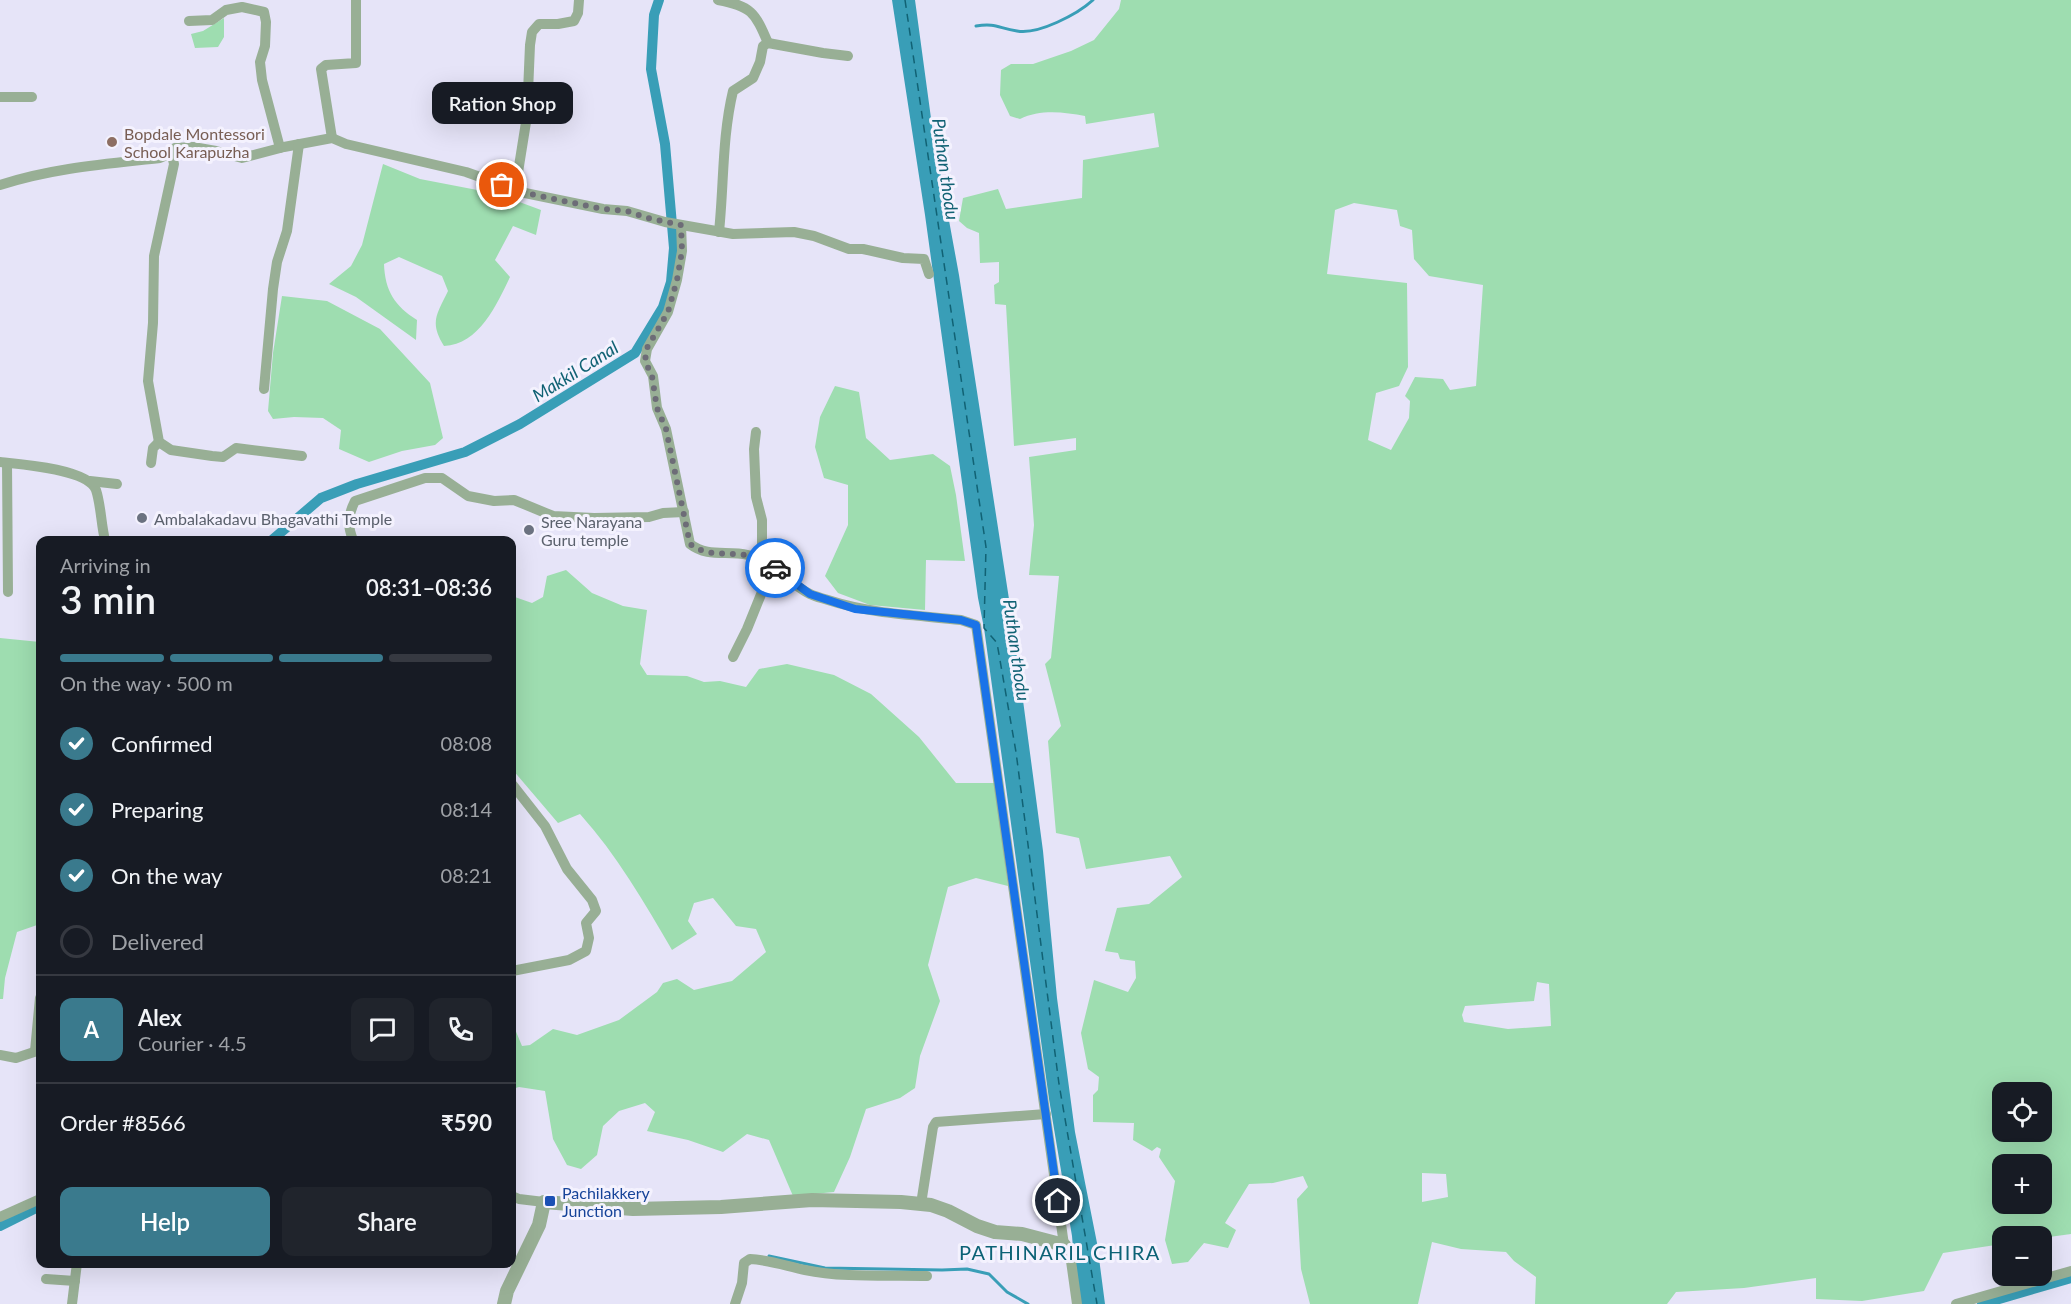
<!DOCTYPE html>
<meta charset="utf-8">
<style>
body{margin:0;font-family:Lato,sans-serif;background:#20242c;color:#f1f3f6;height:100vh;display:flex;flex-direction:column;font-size:22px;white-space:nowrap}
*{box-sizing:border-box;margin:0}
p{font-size:20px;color:#9ea1a6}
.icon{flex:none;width:33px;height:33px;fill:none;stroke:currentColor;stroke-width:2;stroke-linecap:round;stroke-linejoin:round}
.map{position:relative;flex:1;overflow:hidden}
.drawer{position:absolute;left:36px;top:536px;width:480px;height:732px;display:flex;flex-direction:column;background:#171b24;border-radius:12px;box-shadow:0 6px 24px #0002}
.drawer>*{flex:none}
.tools{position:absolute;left:1992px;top:1082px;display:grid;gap:12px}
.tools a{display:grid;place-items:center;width:60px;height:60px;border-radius:12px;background:#171b24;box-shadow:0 6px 24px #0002;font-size:30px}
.pin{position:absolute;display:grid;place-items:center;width:51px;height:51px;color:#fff;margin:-26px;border:3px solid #fff;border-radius:50%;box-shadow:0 2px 6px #0007}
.courier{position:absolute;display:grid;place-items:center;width:60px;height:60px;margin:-30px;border:4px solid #1a73e8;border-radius:50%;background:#fff;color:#222;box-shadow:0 2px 8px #0007}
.bubble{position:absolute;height:42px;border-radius:12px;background:#171b24;box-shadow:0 6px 24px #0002;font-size:20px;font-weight:600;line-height:42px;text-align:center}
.summary em{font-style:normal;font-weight:600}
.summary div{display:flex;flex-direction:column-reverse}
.summary{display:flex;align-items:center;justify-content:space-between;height:102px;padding:0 24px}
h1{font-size:39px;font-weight:600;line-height:45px}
.bar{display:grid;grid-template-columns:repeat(4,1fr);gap:9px 6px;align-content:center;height:72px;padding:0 24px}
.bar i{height:8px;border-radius:4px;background:#363941}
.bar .selected{background:#3a7a8d}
.bar p{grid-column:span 4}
.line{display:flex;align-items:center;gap:15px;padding:0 24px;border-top:2px solid #363941}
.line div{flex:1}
.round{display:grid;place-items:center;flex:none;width:63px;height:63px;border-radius:12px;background:#20242c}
ol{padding:0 24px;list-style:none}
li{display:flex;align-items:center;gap:18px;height:66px}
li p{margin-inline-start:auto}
li .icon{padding:6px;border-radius:50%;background:#3a7a8d;color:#fff;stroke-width:4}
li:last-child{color:#9ea1a6}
li i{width:33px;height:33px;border:3px solid #363941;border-radius:50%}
.action{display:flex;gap:12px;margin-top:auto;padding:12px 24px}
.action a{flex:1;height:69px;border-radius:12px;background:#3a7a8d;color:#fff;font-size:24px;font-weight:600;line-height:69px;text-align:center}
.action a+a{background:#20242c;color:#f1f3f6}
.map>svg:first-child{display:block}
</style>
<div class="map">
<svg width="2071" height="1304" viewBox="0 0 2071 1304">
<rect width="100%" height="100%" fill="#e6e4f8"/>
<g fill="#9eddb0" fill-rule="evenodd">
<path d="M1121,0H2071V1234L2042,1238V1236H2002V1244L1943,1253L1924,1291L1862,1301L1816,1299V1278L1744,1288L1676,1292L1667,1304H1535L1536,1277L1514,1261L1506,1252L1461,1249L1432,1242L1418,1304H1310L1301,1269L1297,1199L1308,1187L1303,1176L1273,1183L1249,1184L1225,1223L1236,1230L1228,1248L1204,1243L1188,1262L1172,1264L1165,1240L1175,1181L1159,1157L1161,1149L1157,1147L1152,1151L1133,1140L1134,1123L1093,1122V1095L1098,1090L1099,1077L1088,1069L1081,1033L1094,980L1128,992L1136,978L1135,961L1120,959L1118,953L1105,951L1117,908L1149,904L1182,877L1170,856L1086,869L1079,838L1056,833L1048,741L1061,726L1045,664L1051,658L1059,576L1029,575L1034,525L1029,457L1076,450V438L1014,446L1006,305L995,304L994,285L999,282V262L980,263L979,233L967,228L959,221L963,198L998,189L1006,209L1082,198L1083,160L1159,147L1154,113L1086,124L1085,116C1064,112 1040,109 1020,119L1010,116L1000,95L1001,70L1011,64H1033L1071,51L1094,40L1119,9ZM1354,203L1397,210L1400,226L1412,230L1414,259L1429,276L1483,285L1476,386L1450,390L1443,379L1415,377L1405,396L1410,401L1409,418L1391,450L1368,440L1376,393L1399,386L1408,367L1407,283L1327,274L1335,210ZM1537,982L1549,984L1551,1026L1508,1029L1464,1022L1462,1015L1465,1006L1534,1001ZM2002,1092H2042V1131H2002ZM2002,1164H2042V1203H2002ZM1422,1173L1446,1174L1448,1197L1422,1202Z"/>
<path d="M224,18V37L218,47L195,48L191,34L203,31Z"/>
<path d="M383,164L420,179L498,194L541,210L536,235L513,226L495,260L510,277C497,304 479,345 444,346C429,322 437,314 448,291L442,276L399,257L384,264C385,291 395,306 417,320L416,340L356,297L329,284L351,266L362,245Z"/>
<path d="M282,296L327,301L380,329L430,383L443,438L435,445L402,451L369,462L339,449L341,430L323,418L294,417L273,419L268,411L273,353Z"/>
<path d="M835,386L859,392L866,438L890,460L933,454L950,466L956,495L965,561L926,560L925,610L870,605L838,593L825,576L848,525V485L824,478L815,447L820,417Z"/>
<path d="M566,570L592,593L623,606L647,610L640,664L647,675L687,676L704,682L720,681L746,687L759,669L787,664L834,675L871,694L919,737L956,783H995L1008,886L976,878L948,887L928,965L940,1001L920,1056L915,1088L900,1098L866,1109L850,1157L834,1192L793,1196L769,1140L747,1134L723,1152L688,1140L647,1131L655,1112L645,1103L619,1111L603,1126L597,1155L581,1169L567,1165L553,1139L545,1091L519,1087L512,1089V1022L522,1046L530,1045L553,1029L577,1035L619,1020L657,992L663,983L677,979L694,990L732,981L766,952L756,929L736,926L713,898L694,903L688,921L697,934L672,950C644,902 617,855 580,814L558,823L512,769V596L532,603L543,597L547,576Z"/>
<path d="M0,638L40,642V924L17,932L5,978L3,999H0Z"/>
</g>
<path fill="#399eb7" d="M892,0H915L933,133L959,275L1013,625L1043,851L1057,998L1075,1132L1097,1243L1105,1304H1078L1072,1236L1049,1099L984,628L978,598L925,215Z"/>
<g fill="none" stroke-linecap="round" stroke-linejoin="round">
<g stroke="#399eb7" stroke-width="3">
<path d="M976,26C996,23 998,28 1017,31C1038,35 1078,14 1093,0"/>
<path d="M769,1256L825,1268L942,1270L967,1269L989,1274L1007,1292L1028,1304"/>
</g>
<g stroke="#399eb7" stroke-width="10">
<path d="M272,540L321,498L357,484L465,452L520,424L635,353L663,307L671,282L674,248L665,144L651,69L654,15L659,0"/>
<path d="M0,1226L40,1206"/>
<path d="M1982,1304L2071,1278"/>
</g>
<path stroke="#116274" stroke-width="1.5" stroke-dasharray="8 6" stroke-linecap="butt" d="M905,0L986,547L984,628L997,643L1016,752L1059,1084L1097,1304"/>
<g stroke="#98af95" stroke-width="10">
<path d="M718,0C751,6 755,12 768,43"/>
<path d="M189,21L212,20L226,10L242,7L264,12L266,22L265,46L260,62L262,80L280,148"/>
<path d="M0,97H32"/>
<path d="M332,138L321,69L326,65L356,63V0"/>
<path d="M171,151L174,164L154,256L153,323L148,381L159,442L171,450L212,456L223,457L236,448L302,456"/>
<path d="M0,185C52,168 106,164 160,158L167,155L175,148L193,147L216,151L242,158L284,147L332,138L346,144L466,172L525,193L603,209L627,211L665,222L733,234L794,232L814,236L849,249H863L903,258L924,259L929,274"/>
<path d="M515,191L527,116L530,45L532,32L539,24H558L574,21L578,13L579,0"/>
<path d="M681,225L682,251L677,280L668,312L647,349L645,361L653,376L657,408L666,429L690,544C708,558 727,550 748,555C775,562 788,583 810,594C816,597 822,598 828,600C871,614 916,615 961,620L976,625L1064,1245L1071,1261L1077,1304"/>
<path d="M719,232C724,184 722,137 733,91L753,78L760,62L763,46L768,43L823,53L848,56"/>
<path d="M264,389L273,289L277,262L287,231L299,144"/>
<path d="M756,432L754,449L756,497L762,520V544L759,560"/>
<path d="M0,462C20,464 88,469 96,490C101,505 101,524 105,540"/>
<path d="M7,463L8,592"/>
<path d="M151,463L153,448L159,442"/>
<path d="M90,481L117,484"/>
<path d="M353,540C347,525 348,515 355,501L425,478H442L468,496L494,501L514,500L553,516L594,518L649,517L663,513L684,512"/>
<path d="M733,657L747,629L762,592L763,561"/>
<path d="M512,784L545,826L567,869L592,900L596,911L586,923L589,938L586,951L569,960L512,971"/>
<path d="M35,1051L40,998"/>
<path d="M0,1055L16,1058L40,1050"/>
<path d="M512,1196L519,1199L544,1202"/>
<path d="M921,1204L933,1127L936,1122L1046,1114"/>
<path d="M0,1217L40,1199"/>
<path d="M46,1279L75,1281"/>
<path d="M72,1304L77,1263"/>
<path d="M735,1304L742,1283L744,1263L750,1259C770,1260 786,1266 805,1270C843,1278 888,1275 927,1276"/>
<path d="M1956,1304L2071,1271"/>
</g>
<path stroke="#98af95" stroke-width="14" d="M504,1304L507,1291L539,1225L544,1202L633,1209L721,1207L812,1200L901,1202L931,1205L948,1211L977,1226L995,1232L1022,1234L1064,1245"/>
</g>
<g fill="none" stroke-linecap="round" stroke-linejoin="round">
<path stroke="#6d6c77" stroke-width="6" stroke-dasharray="0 10.8" d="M502,185L525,193L603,209L627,211L648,218L681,225L682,251L677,280L668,312L647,348L645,361L652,376L657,408L666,429L690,544C707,557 725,552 745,555C755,556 766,563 775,568"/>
<path stroke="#1a73e8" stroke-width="8" d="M775,568L810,594L855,609L961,620L976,625L1058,1201"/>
</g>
<circle fill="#8d6e63" stroke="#f4f2fe" stroke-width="2" cx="112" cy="142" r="6"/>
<g fill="#6b7280" stroke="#f4f2fe" stroke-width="2">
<circle cx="142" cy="518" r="6"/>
<circle cx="529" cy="530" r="6"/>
</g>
<rect fill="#1a4fb4" stroke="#f4f2fe" stroke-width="2" x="544" y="1195" width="12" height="12" rx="3"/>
<g text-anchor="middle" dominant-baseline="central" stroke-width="6" stroke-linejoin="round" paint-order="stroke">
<g font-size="16" fill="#785e54" stroke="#f4f2fe" text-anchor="start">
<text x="124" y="133">Bopdale Montessori<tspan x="124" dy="18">School Karapuzha</tspan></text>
</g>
<g font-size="16" fill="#5b616d" stroke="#f4f2fe" text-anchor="start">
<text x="154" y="518">Ambalakadavu Bhagavathi Temple</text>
<text x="541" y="521">Sree Narayana<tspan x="541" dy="18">Guru temple</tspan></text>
</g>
<g font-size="16" fill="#164399" stroke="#f4f2fe" text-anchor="start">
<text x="562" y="1192">Pachilakkery<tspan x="562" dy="18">Junction</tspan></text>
</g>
<g font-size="18" font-style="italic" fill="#116274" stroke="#f4f2fe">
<text transform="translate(946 169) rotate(82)">Puthan thodu</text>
<text transform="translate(575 371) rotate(-32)">Makkil Canal</text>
<text transform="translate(1017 650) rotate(82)">Puthan thodu</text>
</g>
<g font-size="20" letter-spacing="1.5" fill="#0c6276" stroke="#f4f2fe">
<text x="1060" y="1252">PATHINARIL CHIRA</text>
</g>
</g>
</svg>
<div class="tools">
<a><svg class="icon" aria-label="locate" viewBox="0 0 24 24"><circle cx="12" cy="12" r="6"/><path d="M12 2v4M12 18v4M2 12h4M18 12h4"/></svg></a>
<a>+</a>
<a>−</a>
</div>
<div class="pin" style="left:502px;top:185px;background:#ea580c"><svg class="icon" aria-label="bag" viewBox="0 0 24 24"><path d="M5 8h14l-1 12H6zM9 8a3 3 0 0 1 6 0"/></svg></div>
<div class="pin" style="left:1058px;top:1201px;background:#1f2937"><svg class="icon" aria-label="home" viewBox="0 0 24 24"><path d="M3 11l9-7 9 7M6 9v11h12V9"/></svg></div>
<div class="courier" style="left:775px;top:568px"><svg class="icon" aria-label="car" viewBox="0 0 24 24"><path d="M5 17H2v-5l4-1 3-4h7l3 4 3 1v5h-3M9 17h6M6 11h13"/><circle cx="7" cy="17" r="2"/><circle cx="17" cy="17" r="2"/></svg></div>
<div class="bubble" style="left:432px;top:82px;width:141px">Ration Shop</div>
<section class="drawer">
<div class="summary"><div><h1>3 min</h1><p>Arriving in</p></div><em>08:31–08:36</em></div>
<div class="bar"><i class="selected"></i><i class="selected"></i><i class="selected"></i><i></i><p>On the way · 500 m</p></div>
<ol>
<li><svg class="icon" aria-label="check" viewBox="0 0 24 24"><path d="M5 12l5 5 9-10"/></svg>Confirmed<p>08:08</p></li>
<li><svg class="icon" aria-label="check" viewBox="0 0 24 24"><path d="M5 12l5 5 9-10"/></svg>Preparing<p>08:14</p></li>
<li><svg class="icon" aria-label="check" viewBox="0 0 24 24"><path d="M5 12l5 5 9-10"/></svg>On the way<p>08:21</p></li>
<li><i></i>Delivered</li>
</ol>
<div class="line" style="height:108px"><b class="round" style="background:#3a7a8d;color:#fff">A</b><div><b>Alex</b><p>Courier · 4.5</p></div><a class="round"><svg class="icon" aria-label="chat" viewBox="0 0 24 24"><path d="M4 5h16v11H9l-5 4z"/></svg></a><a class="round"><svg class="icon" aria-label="phone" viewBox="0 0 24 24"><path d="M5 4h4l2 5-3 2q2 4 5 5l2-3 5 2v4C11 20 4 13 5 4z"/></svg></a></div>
<div class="line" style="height:78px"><div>Order #8566</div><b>₹590</b></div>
<div class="action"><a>Help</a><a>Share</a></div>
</section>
</div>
